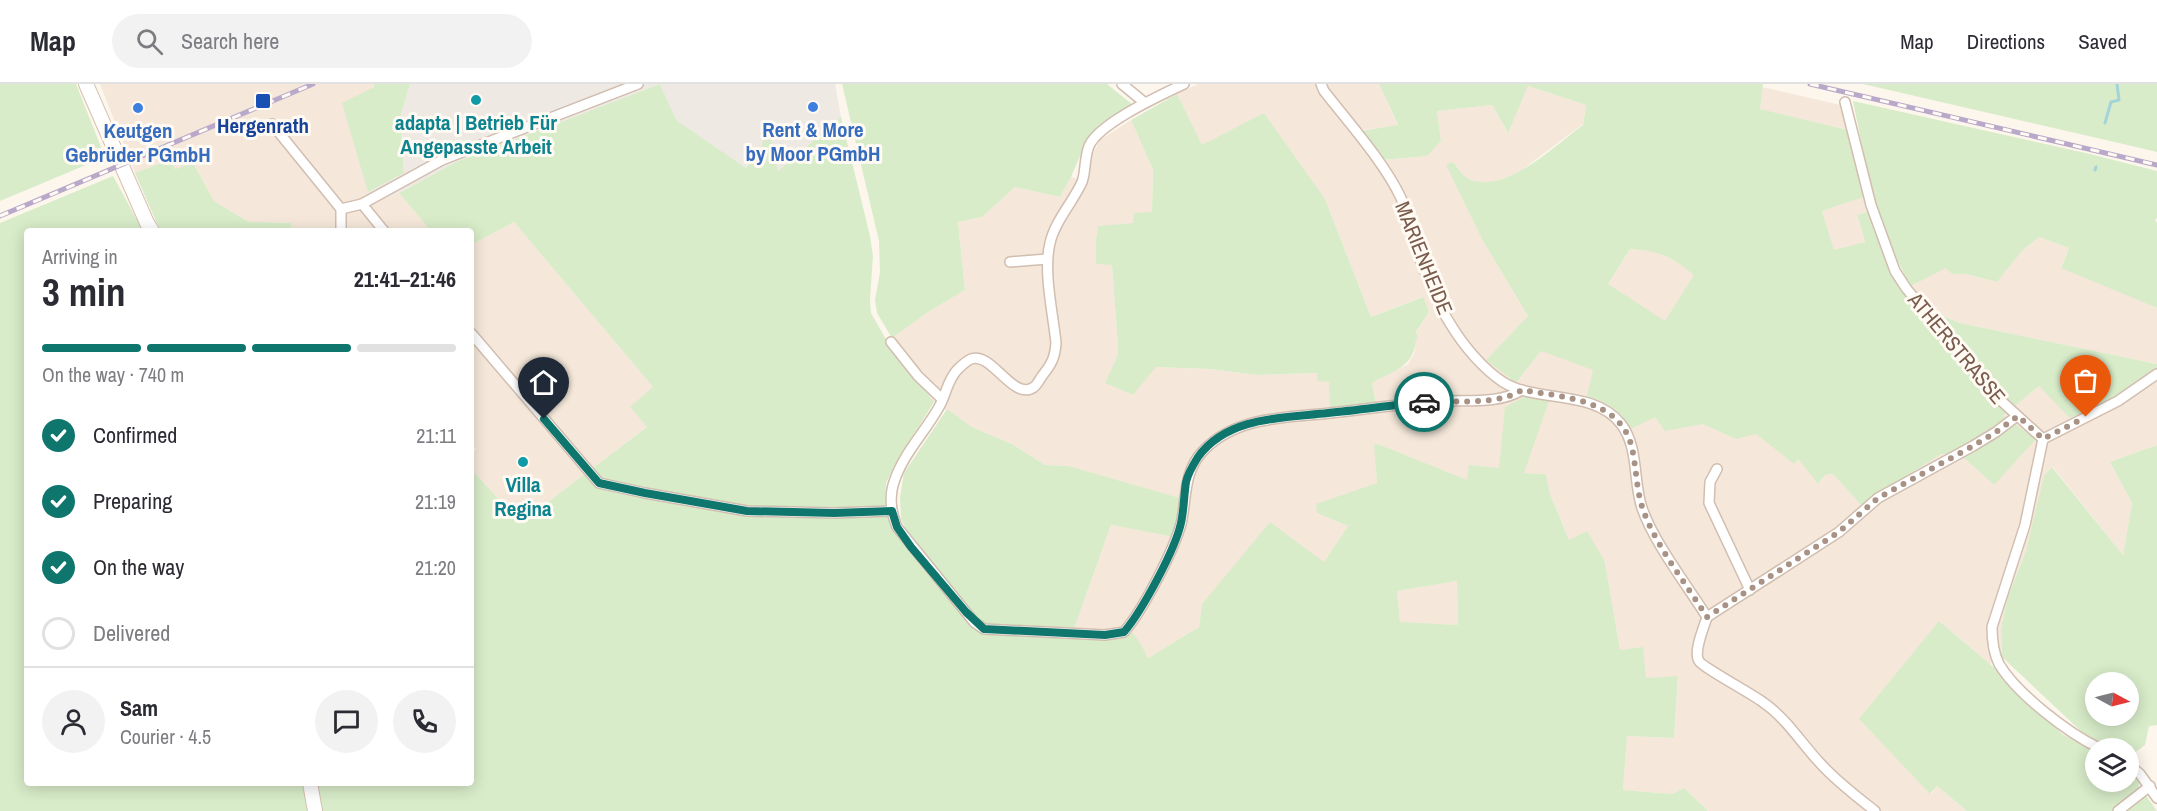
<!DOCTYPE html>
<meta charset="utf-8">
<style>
body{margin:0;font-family:"Archivo Narrow",sans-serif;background:#f2f2f3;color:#2b2b33;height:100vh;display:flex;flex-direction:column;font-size:22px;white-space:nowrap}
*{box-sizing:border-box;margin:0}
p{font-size:20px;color:#7c7c81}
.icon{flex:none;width:33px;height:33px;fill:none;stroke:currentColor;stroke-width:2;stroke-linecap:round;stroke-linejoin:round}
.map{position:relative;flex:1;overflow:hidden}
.side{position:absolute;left:24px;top:144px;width:450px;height:558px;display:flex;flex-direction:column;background:#fff;border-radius:6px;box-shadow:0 3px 15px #0003}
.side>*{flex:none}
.needle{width:39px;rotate:97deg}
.fabs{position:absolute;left:2085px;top:588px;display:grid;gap:12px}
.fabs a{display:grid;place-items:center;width:54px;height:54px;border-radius:50%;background:#fff;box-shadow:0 3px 15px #0003;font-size:30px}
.pin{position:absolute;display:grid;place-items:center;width:51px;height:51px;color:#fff;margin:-62px -26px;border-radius:50% 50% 50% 0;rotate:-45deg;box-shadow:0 0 6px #0007}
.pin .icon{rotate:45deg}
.courier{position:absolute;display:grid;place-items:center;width:60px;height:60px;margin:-30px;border:4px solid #0f766e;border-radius:50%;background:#fff;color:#222;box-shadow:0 2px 8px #0007}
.summary em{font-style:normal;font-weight:800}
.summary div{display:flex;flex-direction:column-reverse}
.summary{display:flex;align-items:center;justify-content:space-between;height:102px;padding:0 18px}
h1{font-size:39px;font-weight:800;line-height:45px}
.bar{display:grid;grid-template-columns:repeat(4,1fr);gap:9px 6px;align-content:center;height:72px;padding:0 18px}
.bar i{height:8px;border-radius:4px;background:#e1e1e2}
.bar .active{background:#0f766e}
.bar p{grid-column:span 4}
.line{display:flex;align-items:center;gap:15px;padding:0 18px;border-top:2px solid #e1e1e2}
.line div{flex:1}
.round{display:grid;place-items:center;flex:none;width:63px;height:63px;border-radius:32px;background:#f2f2f3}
ol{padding:0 18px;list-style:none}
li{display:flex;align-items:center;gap:18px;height:66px}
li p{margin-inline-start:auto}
li .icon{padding:6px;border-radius:50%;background:#0f766e;color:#fff;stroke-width:4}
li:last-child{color:#7c7c81}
li i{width:33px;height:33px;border:3px solid #e1e1e2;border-radius:50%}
header{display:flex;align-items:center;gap:36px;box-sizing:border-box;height:84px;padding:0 30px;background:#fff;border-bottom:2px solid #e1e1e2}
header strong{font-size:28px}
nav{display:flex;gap:33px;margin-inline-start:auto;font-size:21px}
.search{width:420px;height:54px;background:#f2f2f3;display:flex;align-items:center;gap:15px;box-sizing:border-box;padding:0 21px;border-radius:33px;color:#7c7c81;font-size:22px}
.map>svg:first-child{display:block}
</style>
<header>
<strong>Map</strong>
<div class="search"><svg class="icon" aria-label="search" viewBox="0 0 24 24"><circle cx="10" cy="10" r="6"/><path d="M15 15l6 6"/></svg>Search here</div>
<nav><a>Map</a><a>Directions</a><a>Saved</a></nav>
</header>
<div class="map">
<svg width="2157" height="727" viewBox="0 0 2157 727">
<rect width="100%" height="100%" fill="#fdf6ec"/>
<g fill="#f5e8da">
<path d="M100,0H373L372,119L399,109L431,147H290L292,139L249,138L214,117L193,79L175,85L171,75L135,89Z"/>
<path d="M1198,0H1379L1398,42L1361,46L1383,76L1427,72L1441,57L1437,27L1492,21L1507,48L1528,2L1586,21L1583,40L1519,88L1503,95L1485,100L1466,94L1453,78L1483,157L1528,232L1486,276L1516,299L1555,249L1608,200L1630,165L1658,168L1678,178L1709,202L1756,350L1794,379L1798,375L1819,399L1825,391L1833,390L1861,421L1940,370L1965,375L1994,401L2003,332L2039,302L2157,286V361L2110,378L2132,419L2123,471L2053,383L2026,467L2008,511L2001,544L2002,573L1990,580L1939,537L1931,710L1937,702L1967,727H1708L1684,704L1672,710L1623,706L1627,652L1674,654L1678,593L1646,595L1620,566L1605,478L1569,456L1550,410L1546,390L1523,389L1548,317L1499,385L1468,397L1378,360L1375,361L1377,399L1317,429L1348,442L1324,478L1202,520L1199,543L1148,574L1141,560L1124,551L1074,553V545L1111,441L1174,453L1182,415L1069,382L1045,381L1012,360L972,343L934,318L887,257L928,228L965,206L958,138L982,133L1015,103L1060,113L1071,93L1086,97L1090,75L1100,56L1131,36L1153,86L1152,128L1134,139L1096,180H1112L1118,263L1117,273L1106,299L1133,311L1155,283L1209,285L1257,291L1318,289L1329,298L1376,319L1372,299L1408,280L1415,268L1416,249L1429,228L1422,213L1371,233L1325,115L1202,62L1177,10Z"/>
<path d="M1762,3L1841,21L1848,46L1759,25Z"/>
<path d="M1864,113L1868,128L1857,132L1865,158L1834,167L1822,127Z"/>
<path d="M514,138L653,303L647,343L536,427L515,433L471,385V369L476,365L471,358V161Z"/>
<path d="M2039,153L2069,164L2061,183L2157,224V280L1960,239L1936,229L1929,236L1911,202L1946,183L1952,190H1966L1997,198L2022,167Z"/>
<path d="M1457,497L1458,541L1400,539L1397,507Z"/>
</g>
<g fill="#efe9e4">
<path d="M410,0H660L456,78L399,109L372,119L368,108L404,89L400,34Z"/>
<path d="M660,0H835L841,33L778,87L768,43L760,67L746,84L675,36Z"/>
</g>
<g fill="#d8ecc9" fill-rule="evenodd">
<path d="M0,0H76L105,73L0,117Z"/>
<path d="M373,0H410L400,34L404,89L368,108L342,19L374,3Z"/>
<path d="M660,0L676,36L746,84L760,67L768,41L778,87L841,33L870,152L873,172L870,215L871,229L887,257L934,318L896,379L886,399L885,423L897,452L929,492L981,549L1123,551L1131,547L1141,560L1148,574L1199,543L1202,520L1270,438L1324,478L1348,442L1317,429L1316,420L1377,399L1374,361L1378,360L1467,396L1469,381L1499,384L1505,323L1526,312L1549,317L1524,389L1546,390L1550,410L1569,456L1587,447L1605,478L1620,566L1643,563L1646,594L1678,592L1674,654L1627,652L1623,706L1672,710L1684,704L1708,727H0V139L113,92L143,147H27V699H471V385L515,433L536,427L647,343L630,323L653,303L514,138L471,161V147H431L399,109L456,78ZM1457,497L1458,541L1400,538L1397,507Z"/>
<path d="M842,0H1107L1133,21L1086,58L1071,93L1060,113L1015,103L982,133L958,138L965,206L928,228L892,254L877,229L875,216L880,188L879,157Z"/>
<path d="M1379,0H1763L1760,25L1848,46L1864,113L1822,127L1834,166L1865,158L1857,131L1868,128L1892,189L1930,235L1935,229L1960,239L2157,280V286L2118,314L2070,334L2039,302L2003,332L2036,355L1994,401L1965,375L1941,370L1861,421L1833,390L1825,391L1818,400L1798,375L1794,380L1756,350L1736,355L1703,340L1665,347L1655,333L1631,345C1619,324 1608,320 1587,312L1593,286L1541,267L1516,299L1486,276L1528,232L1483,157L1446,81L1453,78C1458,84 1463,92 1469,95C1506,111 1555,61 1583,41L1586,21L1528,2L1508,49L1492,21L1437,27L1441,57L1427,72L1382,76L1360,47L1398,41ZM1630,165C1662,168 1669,171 1694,191L1665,237L1608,200Z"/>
<path d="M1863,0H2157V68L2123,60Z"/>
<path d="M1177,10L1202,61L1264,29L1325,115L1371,233L1423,213L1429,228L1416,248L1418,254L1416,256C1414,283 1393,287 1372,299L1376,320L1330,324L1329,298L1317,297V289L1257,291L1209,285L1156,283L1133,311L1105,299L1117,273L1118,263L1112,181L1096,180V157L1098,142L1133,139L1134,129L1152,128L1153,86L1131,36Z"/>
<path d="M1853,17L2090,70L2157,87V134L2155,136L2157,139V224L2061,184L2069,164L2039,153L2022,167L1997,198L1966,190H1952L1946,184L1911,202C1877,145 1866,81 1853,17Z"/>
<path d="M171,75L175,85L193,79L214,117L249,138L292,139L290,147H162L159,144L135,89Z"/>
<path d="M947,325L972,343L1012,360L1045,381L1069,382L1183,415L1174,453L1111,441L1074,545L988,542L978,535L909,452L901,435L900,413L904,389Z"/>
<path d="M2157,361V641L2149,642L2145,661L2130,672H2129L2128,664H2114L2084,650L2002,573L2001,544L2008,512L2026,467L2044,392L2052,383L2123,471L2132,419L2110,378ZM2096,598H2128V632H2096Z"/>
<path d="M1939,537L1990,580L2062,650L2095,668L2096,698H2128L2129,686L2139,695V702L2157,727H1967L1937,702L1930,710L1859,635Z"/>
</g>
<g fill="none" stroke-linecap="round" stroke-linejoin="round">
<g stroke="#a5d3da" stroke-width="3">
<path d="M2105,39L2111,18L2119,16L2117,0"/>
<path d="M2095,86L2096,83"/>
</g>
<g stroke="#d1beb0" stroke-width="12">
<g id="street">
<path d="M1122,0L1145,19"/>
<path d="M1184,0C1161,11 1099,39 1089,62C1084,75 1086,87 1082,98C1073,118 1055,137 1050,159C1043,188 1053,229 1056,259C1055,274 1051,281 1042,292C1040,295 1037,301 1034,303C1013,318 992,267 971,275C966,277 961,282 957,286C947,297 946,311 939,323C925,348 903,370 894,398C889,412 891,429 897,443L974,538L984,545L1105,551L1124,548C1143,526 1173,468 1181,440C1187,414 1183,388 1203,367C1236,332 1286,334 1330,329C1368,325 1405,319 1443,317C1469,316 1499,320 1522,306"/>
<path d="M1321,0L1324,7C1349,39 1384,78 1401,114C1409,132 1413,153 1419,171C1424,189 1441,226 1451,241C1463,261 1483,285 1503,298C1536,319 1594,305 1621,340C1639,363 1633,398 1642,424C1654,459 1687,501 1707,533"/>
<path d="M1845,18L1871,121L1895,187L1906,204L1973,286L1997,313L2043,355"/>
<path d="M272,40L341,125V147"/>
<path d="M362,120L384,147"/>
<path d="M341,125L362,120L442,76L638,0"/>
<path d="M1010,178L1047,175"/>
<path d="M471,249L599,399L645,409L747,427L834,429L892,427"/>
<path d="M891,258L918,292L942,315"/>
<path d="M2043,355L2025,441L1992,543C1992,556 1993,568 1999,580C2017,610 2068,649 2099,664"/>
<path d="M2043,355L2118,317L2157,290"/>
<path d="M1717,385L1710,398L1709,419L1750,506"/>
<path d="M1707,533L1839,448L1878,414L1973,362L1996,348L2017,332"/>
<path d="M1707,533C1704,543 1693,568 1699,577C1702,583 1754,611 1764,619C1786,634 1802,660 1820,679C1836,697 1856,712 1875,727"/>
<path d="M2128,680L2140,690L2157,714"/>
<path d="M2118,727L2150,702"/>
</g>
</g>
<g stroke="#d6c0b0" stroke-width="16">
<g id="secondary">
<path d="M86,0L147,139L152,147"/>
<path d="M310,699L315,727"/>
</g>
</g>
<use href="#street" stroke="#fff" stroke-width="9"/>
<use href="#secondary" stroke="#fff" stroke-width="14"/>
<g stroke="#b9a8c9" stroke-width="5">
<g id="rail">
<path d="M1810,0L2157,81"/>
<path d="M0,132L313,0"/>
</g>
</g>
<use href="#rail" stroke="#fffaf3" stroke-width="3" stroke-dasharray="9" stroke-linecap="butt"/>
</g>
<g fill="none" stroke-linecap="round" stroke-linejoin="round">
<path stroke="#a89285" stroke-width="6" stroke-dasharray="0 10.8" d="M1424,318C1454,316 1497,322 1522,306C1563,313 1621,315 1632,364C1637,387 1636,409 1645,431C1658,464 1688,503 1707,533L1839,448L1878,414L1973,362L1996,348L2018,332L2043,355L2086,333"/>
<path stroke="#0f766e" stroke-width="8" d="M544,335L599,399L645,409L747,427L834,429L892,427L897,443L911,463L966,528L984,545L1105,551L1124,548C1142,527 1175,466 1181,439C1184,425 1184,411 1186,398C1188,389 1193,381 1198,373C1228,332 1284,334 1328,329C1360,326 1392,321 1424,318"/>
</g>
<g fill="#0f9aa8" stroke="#fffaf3" stroke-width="2">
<circle cx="476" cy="16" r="6"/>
<circle cx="523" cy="378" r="6"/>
</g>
<rect fill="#1a4fb4" stroke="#fffaf3" stroke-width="2" x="255" y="9" width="16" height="16" rx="3"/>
<g fill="#3f7fe0" stroke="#fffaf3" stroke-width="2">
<circle cx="813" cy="23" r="6"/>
<circle cx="138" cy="24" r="6"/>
</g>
<g text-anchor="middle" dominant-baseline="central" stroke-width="6" stroke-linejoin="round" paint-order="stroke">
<g font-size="21" font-weight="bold" fill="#0d838f" stroke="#fffaf3">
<text x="476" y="38">adapta | Betrieb Für<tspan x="476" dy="24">Angepasste Arbeit</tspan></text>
<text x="523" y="400">Villa<tspan x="523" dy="24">Regina</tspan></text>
</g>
<g font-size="21" font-weight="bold" fill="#164399" stroke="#fffaf3">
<text x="263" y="41">Hergenrath</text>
</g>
<g font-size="21" font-weight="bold" fill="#366cbe" stroke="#fffaf3">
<text x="813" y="45">Rent &amp; More<tspan x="813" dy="24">by Moor PGmbH</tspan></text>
<text x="138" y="46">Keutgen<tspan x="138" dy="24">Gebrüder PGmbH</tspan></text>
</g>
<g font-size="21" fill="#7a5c4d" stroke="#fffaf3">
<text transform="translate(1424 174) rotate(68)">MARIENHEIDE</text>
<text transform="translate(1957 264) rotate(50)">ATHERSTRASSE</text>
</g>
</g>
</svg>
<div class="fabs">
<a><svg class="needle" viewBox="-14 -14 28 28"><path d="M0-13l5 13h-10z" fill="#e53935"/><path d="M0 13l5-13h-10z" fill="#7c7c81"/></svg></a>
<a><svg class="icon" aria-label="layers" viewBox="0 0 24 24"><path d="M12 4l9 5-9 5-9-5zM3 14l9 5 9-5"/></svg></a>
</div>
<div class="pin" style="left:2086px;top:333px;background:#ea580c"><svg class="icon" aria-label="bag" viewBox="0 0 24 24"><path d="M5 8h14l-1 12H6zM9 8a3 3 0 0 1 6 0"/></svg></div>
<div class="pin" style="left:544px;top:335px;background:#1f2937"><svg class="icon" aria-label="home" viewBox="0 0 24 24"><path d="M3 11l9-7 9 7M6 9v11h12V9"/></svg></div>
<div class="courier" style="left:1424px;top:318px"><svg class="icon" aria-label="car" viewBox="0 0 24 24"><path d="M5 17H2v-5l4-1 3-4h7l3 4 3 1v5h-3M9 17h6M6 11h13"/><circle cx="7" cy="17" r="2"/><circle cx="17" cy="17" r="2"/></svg></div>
<section class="side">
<div class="summary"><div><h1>3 min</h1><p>Arriving in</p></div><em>21:41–21:46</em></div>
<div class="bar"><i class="active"></i><i class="active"></i><i class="active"></i><i></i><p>On the way · 740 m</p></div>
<ol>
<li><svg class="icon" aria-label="check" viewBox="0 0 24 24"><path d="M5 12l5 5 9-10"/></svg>Confirmed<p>21:11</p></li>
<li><svg class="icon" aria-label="check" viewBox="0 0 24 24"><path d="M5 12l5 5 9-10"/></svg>Preparing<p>21:19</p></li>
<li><svg class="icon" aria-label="check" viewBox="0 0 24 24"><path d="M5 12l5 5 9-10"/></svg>On the way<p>21:20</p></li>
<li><i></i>Delivered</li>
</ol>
<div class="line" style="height:108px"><a class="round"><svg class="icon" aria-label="person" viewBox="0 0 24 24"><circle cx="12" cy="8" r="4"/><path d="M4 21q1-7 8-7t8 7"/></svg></a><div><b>Sam</b><p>Courier · 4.5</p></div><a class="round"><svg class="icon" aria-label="chat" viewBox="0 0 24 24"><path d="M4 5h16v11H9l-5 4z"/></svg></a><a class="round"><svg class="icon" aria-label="phone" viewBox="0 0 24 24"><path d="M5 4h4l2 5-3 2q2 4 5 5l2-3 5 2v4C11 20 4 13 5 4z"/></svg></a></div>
</section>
</div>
